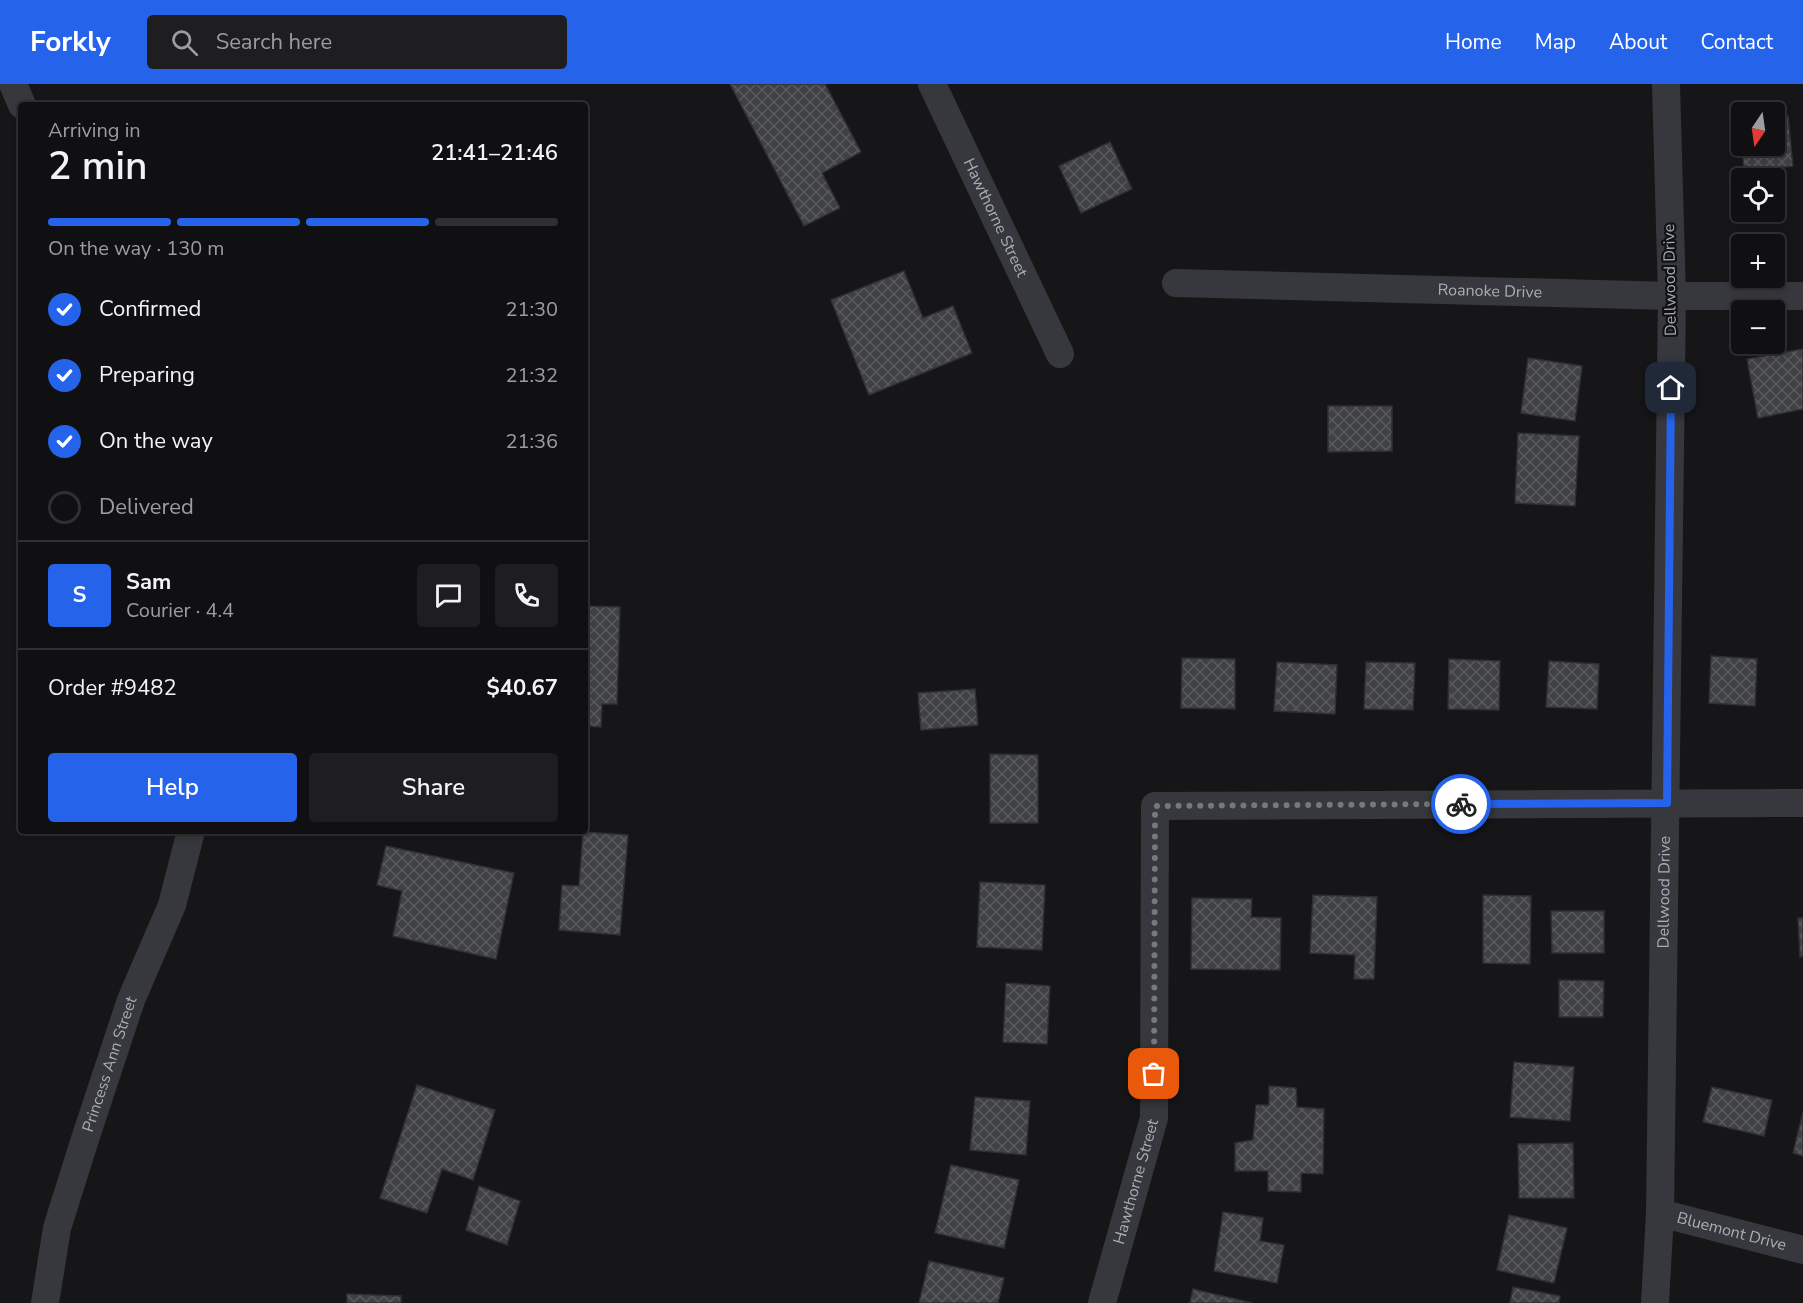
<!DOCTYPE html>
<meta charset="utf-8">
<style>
body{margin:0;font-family:"Nunito Sans",sans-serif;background:#1e1e20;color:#f1f3f6;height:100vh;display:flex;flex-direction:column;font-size:22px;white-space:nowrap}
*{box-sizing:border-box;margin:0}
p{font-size:20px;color:#9c9d9f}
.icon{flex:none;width:33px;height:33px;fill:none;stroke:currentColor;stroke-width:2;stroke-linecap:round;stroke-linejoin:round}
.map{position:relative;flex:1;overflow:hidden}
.sheet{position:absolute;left:18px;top:18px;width:570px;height:732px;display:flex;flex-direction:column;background:#101012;border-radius:6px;box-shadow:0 3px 9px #0003,0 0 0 2px #303032}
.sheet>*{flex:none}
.needle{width:39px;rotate:193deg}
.controls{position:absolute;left:1731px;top:18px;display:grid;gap:12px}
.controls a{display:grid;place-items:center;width:54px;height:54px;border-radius:6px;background:#101012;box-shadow:0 3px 9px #0003,0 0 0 2px #303032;font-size:30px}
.pin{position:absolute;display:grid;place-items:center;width:51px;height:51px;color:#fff;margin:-26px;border-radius:12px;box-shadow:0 3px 9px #0006}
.courier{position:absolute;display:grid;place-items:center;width:60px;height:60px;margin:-30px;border:4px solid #2563eb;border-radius:50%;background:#fff;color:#222;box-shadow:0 2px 8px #0007}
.headline em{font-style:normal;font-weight:600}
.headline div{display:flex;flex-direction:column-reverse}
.headline{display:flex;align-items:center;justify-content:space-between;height:102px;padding:0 30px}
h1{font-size:39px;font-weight:600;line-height:45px}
.bar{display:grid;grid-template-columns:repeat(4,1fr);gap:9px 6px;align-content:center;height:72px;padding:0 30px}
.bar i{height:8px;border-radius:4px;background:#303032}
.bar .selected{background:#2563eb}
.bar p{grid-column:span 4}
.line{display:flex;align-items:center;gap:15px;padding:0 30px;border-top:2px solid #303032}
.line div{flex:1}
.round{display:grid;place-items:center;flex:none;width:63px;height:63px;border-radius:6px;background:#1e1e20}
ol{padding:0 30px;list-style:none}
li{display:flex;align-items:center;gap:18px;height:66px}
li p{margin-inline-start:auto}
li .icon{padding:6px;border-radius:50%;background:#2563eb;color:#fff;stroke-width:4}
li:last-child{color:#9c9d9f}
li i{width:33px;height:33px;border:3px solid #303032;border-radius:50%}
.action{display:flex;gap:12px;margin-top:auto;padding:12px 30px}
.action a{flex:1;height:69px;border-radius:6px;background:#2563eb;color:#fff;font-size:24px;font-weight:600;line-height:69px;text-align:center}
.action a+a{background:#1e1e20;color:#f1f3f6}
header{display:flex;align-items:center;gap:36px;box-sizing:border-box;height:84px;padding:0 30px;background:#2563eb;color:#fff}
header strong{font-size:28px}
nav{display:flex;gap:33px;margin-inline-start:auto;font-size:21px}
.search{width:420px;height:54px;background:#1e1e20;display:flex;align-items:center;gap:15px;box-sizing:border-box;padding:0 21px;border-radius:6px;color:#9c9d9f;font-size:22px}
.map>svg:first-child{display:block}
</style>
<header>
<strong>Forkly</strong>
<div class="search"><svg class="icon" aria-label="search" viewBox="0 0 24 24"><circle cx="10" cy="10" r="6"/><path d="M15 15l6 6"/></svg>Search here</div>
<nav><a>Home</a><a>Map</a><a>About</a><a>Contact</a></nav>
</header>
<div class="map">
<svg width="1803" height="1219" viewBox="0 0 1803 1219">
<defs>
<pattern id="building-cross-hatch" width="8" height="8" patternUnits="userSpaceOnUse" patternTransform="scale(1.5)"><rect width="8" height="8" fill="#404145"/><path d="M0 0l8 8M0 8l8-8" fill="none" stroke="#595a5e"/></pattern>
</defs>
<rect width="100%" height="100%" fill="#161618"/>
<g fill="url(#building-cross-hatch)" stroke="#303034" stroke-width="1.5">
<path d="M730,0H825L861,68L822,89L840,124L804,142Z"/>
<path d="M1788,32L1793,82L1744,87L1742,62H1774V33Z"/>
<path d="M1110,58L1132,105L1081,129L1059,82Z"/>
<path d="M904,187L923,234L953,222L972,269L869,311L831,216Z"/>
<path d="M1803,265V325L1758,334L1747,275Z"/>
<path d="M1528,274L1582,282L1575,337L1521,329Z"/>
<path d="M1328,322H1392V367L1328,368Z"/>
<path d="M1518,349L1579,352L1575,422L1515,419Z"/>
<path d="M585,522L620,523L617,620H602L601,643L585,642Z"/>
<path d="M1711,572L1757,575L1755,622L1709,619Z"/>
<path d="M1182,574L1235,575V625L1181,624Z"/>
<path d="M1449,575L1500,577L1499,626L1448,625Z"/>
<path d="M1549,577L1599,580L1597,625L1546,623Z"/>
<path d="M1277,578L1337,581L1335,630L1274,627Z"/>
<path d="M1366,578L1415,579L1413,626L1364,625Z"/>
<path d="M975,605L978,641L921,646L918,609Z"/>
<path d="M990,670L1038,671V739H990Z"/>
<path d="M583,748L628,751L620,851L559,846L562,801L579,802Z"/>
<path d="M386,762L514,789L496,875L393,852L402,807L377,801Z"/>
<path d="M980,798L1045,801L1042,866L977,863Z"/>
<path d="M1313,811L1377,813L1374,895H1354L1355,871L1310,869Z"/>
<path d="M1483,811L1531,812L1530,880L1483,879Z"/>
<path d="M1192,814L1252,815L1251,833L1281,834L1280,886L1191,885Z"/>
<path d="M1551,827H1604V869H1552Z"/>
<path d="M1798,834H1803V872L1800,873Z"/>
<path d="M1559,896L1604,897L1603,933H1559Z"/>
<path d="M1006,899L1050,902L1047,960L1003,958Z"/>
<path d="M1514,978L1574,983L1570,1037L1510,1033Z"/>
<path d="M417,1001L495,1026L473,1096L442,1085L427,1129L380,1114Z"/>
<path d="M1269,1002L1296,1004L1297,1023L1324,1025L1323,1090L1301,1089V1108L1268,1107V1087H1235V1059L1253,1056L1256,1021H1269Z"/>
<path d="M1712,1003L1772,1016L1764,1052L1703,1038Z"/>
<path d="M975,1013L1030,1017L1026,1071L970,1066Z"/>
<path d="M1803,1028V1072L1793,1069Z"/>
<path d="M1573,1059L1574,1114H1519L1518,1060Z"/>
<path d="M951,1081L1019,1096L1004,1164L935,1149Z"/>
<path d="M479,1102L520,1117L507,1161L466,1146Z"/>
<path d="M1223,1128L1263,1134L1260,1157L1284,1161L1277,1199L1214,1187Z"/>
<path d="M1509,1131L1567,1144L1554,1199L1497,1186Z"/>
<path d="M929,1177L1004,1194L998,1219H919Z"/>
<path d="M1513,1203L1560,1212L1559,1219H1510Z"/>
<path d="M1193,1205L1252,1219H1190Z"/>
<path d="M347,1210L401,1212V1219H347Z"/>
</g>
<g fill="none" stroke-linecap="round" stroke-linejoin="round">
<g stroke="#37383d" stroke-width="28">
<path d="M13,0L22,21"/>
<path id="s1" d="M932,0L1060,270"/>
<path id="s2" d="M1176,199L1672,212H1803"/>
<path id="s3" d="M1660,1129L1803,1166"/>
<path id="s4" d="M45,1219L57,1144L86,1052L131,916L172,821L191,747"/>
<path id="s5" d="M1102,1219L1154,1034L1155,722L1803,719"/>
<path id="s6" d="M1655,1219L1660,1129L1672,212L1666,0"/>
</g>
</g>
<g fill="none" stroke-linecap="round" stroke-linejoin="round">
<path stroke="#757880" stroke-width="6" stroke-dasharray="0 10.8" d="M1154,990L1155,722L1461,720"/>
<path stroke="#2563eb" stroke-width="8" d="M1461,720L1667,719L1671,304"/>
</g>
<g text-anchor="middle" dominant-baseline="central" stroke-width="4.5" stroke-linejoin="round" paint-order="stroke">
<g font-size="16" fill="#a8adb8" stroke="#111113">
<text stroke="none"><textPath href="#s1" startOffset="148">Hawthorne Street</textPath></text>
<text transform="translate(1670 196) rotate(-91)">Dellwood Drive</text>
<text stroke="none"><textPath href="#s2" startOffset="314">Roanoke Drive</textPath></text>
<text stroke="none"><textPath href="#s6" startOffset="411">Dellwood Drive</textPath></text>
<text stroke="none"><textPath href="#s4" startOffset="248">Princess Ann Street</textPath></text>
<text stroke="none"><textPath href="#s5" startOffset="126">Hawthorne Street</textPath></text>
<text stroke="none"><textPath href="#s3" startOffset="74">Bluemont Drive</textPath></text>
</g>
</g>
</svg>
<div class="controls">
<a><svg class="needle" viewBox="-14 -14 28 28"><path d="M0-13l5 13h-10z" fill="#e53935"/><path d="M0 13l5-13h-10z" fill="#9c9d9f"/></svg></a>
<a><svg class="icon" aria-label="locate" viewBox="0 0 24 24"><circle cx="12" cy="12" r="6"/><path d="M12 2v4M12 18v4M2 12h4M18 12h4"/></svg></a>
<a>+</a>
<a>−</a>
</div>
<div class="pin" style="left:1154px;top:990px;background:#ea580c"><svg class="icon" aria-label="bag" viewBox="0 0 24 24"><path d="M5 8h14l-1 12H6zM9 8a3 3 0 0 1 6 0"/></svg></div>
<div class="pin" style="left:1671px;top:304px;background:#1f2937"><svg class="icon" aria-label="home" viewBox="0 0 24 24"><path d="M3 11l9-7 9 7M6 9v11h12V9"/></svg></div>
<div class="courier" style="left:1461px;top:720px"><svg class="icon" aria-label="bike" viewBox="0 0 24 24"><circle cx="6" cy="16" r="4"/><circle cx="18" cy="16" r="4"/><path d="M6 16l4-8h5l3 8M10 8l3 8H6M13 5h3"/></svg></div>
<section class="sheet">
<div class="headline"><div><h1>2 min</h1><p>Arriving in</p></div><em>21:41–21:46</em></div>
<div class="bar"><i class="selected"></i><i class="selected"></i><i class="selected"></i><i></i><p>On the way · 130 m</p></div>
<ol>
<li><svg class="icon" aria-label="check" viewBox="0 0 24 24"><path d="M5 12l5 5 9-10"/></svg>Confirmed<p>21:30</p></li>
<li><svg class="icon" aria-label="check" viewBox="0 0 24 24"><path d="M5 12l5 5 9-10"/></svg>Preparing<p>21:32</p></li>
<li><svg class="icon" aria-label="check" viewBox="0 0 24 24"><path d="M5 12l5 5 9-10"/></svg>On the way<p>21:36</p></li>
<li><i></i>Delivered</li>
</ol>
<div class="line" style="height:108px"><b class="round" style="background:#2563eb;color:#fff">S</b><div><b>Sam</b><p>Courier · 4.4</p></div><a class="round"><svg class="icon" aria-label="chat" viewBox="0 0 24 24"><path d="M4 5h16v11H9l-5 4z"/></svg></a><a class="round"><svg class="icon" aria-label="phone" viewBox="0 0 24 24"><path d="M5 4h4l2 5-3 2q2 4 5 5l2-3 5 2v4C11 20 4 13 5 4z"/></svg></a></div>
<div class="line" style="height:78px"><div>Order #9482</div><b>$40.67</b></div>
<div class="action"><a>Help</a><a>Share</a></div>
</section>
</div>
